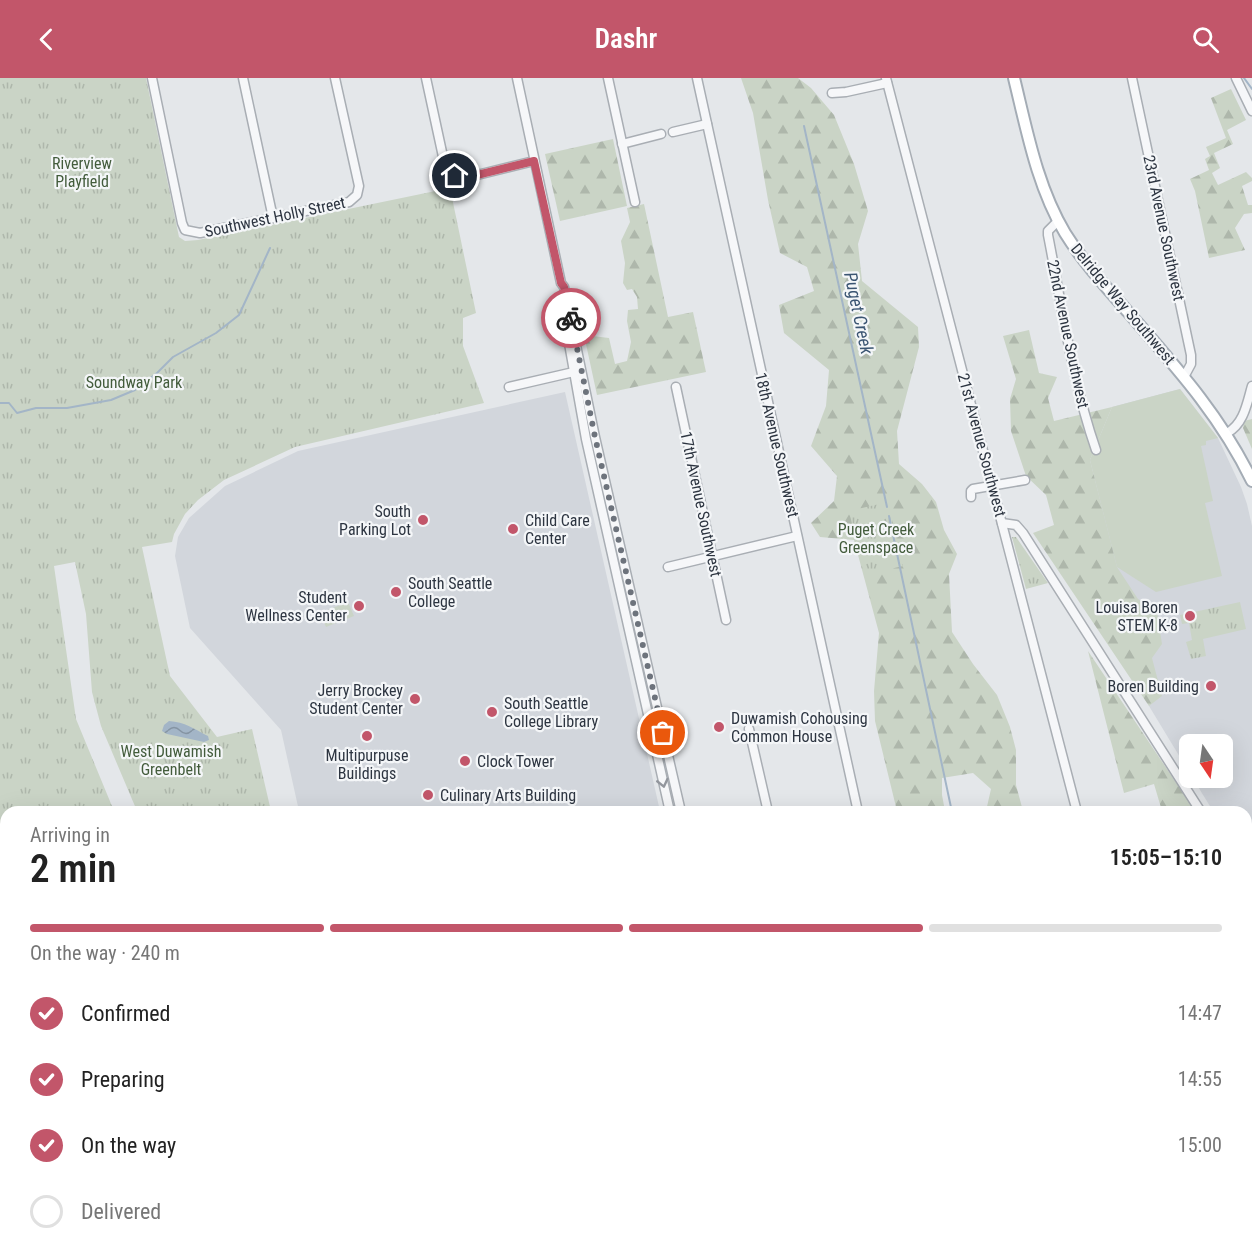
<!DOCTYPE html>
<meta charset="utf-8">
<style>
body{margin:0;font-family:"Roboto Condensed",sans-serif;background:#f2f2f2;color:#222;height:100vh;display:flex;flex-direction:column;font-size:22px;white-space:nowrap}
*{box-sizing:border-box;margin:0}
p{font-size:20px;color:#767676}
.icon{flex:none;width:33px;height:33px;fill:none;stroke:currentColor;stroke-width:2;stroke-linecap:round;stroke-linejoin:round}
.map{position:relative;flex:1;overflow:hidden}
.details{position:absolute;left:0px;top:728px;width:1252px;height:452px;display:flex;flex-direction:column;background:#fff;border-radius:18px 18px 0 0;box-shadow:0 6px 24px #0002}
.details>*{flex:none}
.needle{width:39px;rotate:167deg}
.tools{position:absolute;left:1179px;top:656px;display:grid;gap:12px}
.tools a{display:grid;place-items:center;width:54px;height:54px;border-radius:9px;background:#fff;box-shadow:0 6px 24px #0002;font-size:30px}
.pin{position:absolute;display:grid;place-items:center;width:51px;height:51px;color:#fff;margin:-26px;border:3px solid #fff;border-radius:50%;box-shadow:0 2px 6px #0007}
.courier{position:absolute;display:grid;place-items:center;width:60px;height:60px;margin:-30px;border:4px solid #c2566a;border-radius:50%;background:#fff;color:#222;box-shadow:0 2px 8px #0007}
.summary em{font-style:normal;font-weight:600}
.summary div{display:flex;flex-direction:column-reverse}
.summary{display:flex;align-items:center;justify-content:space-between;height:102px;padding:0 30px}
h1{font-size:39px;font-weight:600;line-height:45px}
.bar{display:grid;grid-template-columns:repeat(4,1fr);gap:9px 6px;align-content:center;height:72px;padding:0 30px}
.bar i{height:8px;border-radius:4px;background:#e0e0e0}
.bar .current{background:#c2566a}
.bar p{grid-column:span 4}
ol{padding:0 30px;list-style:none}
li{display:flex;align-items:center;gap:18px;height:66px}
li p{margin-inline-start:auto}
li .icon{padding:6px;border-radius:50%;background:#c2566a;color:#fff;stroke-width:4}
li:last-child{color:#767676}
li i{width:33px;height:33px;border:3px solid #e0e0e0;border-radius:50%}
header{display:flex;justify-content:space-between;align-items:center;height:78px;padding:0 30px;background:#c2566a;color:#fff;font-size:27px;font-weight:600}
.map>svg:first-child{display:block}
</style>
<header><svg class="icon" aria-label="back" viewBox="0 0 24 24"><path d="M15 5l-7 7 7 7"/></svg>Dashr<svg class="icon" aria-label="search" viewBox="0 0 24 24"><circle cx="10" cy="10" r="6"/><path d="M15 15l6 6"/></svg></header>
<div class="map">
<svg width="1252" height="1178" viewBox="0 0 1252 1178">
<defs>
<pattern id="forest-firs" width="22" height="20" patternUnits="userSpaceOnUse" patternTransform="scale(1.5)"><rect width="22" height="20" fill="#cad4c6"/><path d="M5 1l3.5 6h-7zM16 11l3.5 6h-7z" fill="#aeb7ab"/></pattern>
<pattern id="park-tufts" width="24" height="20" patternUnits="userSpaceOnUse" patternTransform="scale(1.5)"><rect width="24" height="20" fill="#cad4c6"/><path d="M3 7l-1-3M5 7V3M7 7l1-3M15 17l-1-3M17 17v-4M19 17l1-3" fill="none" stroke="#aeb7ab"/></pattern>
<pattern id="garden-dots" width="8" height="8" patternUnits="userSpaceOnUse" patternTransform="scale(1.5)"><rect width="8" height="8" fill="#cad4c6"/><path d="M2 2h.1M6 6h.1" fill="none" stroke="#aeb7ab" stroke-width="1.8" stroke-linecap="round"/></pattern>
<pattern id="water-waves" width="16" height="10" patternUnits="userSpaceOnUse" patternTransform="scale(1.5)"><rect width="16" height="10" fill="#a3b5c7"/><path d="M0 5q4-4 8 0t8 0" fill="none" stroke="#8594a3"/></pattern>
</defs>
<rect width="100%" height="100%" fill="#e4e7ea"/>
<g fill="#d2d6dc">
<path d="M1180,311L1218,360L1241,409L1247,426L1252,448V756L1247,757L1246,734L1213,733L1192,699H1222V666H1190L1189,694L1149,628L1090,382L1112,329Z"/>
<path d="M565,314L660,733H299L281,652L190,550L175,478L178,459L189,440L225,408L298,373Z"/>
<path d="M0,1005L6,1019V1047L0,1036Z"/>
<path d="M0,1039L6,1052V1173H60L62,1178H0Z"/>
<path d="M91,1173H192L193,1178H94Z"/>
</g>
<g fill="#cad4c6">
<path d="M1180,311L1218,360L1206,363V367L1201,368L1213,423L1205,425L1222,498L1156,514L1117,489L1090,382L1112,329Z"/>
<path d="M348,524L354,538L326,549L320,535Z"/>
</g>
<g fill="url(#forest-firs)">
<path d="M741,0H798L811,10L834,37L854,86L868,133L858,166L862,203L918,249L919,269L897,353L899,386L922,406L936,424L944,452L957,476L949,496L952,554L973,586L997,617L1010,649L1016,672V707L1023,733H986L991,711L973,695L942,700V717L945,733H897L875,643L874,613L879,555L854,462L820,459L811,445L834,423L837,398L811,368L826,328L829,292L784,255L779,227L814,213L807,189L780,175L768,122L753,35Z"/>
<path d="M1231,11L1246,42L1227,52L1233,66L1214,75L1220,90L1212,95L1218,107L1246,94L1252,100V103L1242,108L1248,127H1252V135L1244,136L1235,150L1245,172L1209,180L1195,113L1190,101L1209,92L1205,81L1210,78L1206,69L1226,60L1211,20Z"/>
<path d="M613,61L627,128L560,143L545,76Z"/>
<path d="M644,126L668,239L693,234L706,294L597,317L584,257L609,260L615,286L627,283L631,264L627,243L628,232L638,231L637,219L632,211L627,212L623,205L625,185L621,163L630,144L627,130Z"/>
<path d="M1029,252L1039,295L1057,299L1048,320L1054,343L1112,329L1090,382L1117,489L1138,521L1157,534L1162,566L1152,580L1162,618L1149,628L1033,455L1054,447L1046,417L1026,398L1011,353L1010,321L1016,301L1003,258Z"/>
<path d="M1252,341V371L1243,350L1244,343Z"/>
<path d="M1088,573L1195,733H1162L1154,706L1124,715Z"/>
<path d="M1252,939V1154L1250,1152L1246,1153V940Z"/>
<path d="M219,1173H518V1178H223Z"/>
</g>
<g fill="url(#park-tufts)">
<path d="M0,0H146L179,159L185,163L198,162L450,110L476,235L463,240V268L484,325L295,369L224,402L198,422L185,436L174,456L172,464L142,469L170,598L217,659L252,651L271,733H137L101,648L92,614L86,536L75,484L54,488L76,641L114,733L6,734L5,830L0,825Z"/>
<path d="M888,424L903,488L864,497L849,433Z"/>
<path d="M1012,459H1016L1048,505L1026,511Z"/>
<path d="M1240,524L1246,551L1203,561L1206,578L1191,581L1186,564L1192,562L1189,545L1182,546L1180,537Z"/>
<path d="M211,1173H267L268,1178H212Z"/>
<path d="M290,1173H409L410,1178H291Z"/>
<path d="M998,1173H1047L1048,1175L1036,1178H999Z"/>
<path d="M1063,1173H1122L1123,1178H1064Z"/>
</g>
<path fill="url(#garden-dots)" d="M538,1173H679L680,1178H539Z"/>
<path fill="url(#water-waves)" d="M169,643C185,644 194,651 208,658L209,662L204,664L167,656L162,653L164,647Z"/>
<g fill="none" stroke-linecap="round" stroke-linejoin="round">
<g stroke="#a3b5c7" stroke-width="2">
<path d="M1244,0L1252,11"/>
<path d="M804,48L887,429"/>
<path d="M0,325H9L17,335L36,330H67L111,322L135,312L157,295L173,279L216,255L239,237L270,170"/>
<path d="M889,438L952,734"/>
<path d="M1050,1173L1051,1178"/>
</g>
<g stroke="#a9aeb4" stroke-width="11">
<g id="minor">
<path d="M152,0L182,145L185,152L200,155L349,124L357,117L359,108L335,0"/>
<path d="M243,0L273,140"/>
<path d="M426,0L445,88L450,96L469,99L534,83"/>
<path d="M517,0L561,205L564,209L595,359L681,734"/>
<path d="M608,0L635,124"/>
<path d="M697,0L858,734"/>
<path d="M886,0L1077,734"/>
<path d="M1132,0L1191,277V286L1184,299"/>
<path d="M1236,0L1252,33"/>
<path d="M832,15L846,14L887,5"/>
<path d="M673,54L707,46"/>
<path d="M622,66L661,56"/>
<path d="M1058,143L1048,153V157C1062,228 1072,303 1096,372"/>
<path d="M562,226L586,361L670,734"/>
<path d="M509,309L578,293"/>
<path d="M676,309L726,542"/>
<path d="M1227,355C1244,346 1247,325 1252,308"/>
<path d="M971,419V413L973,411L1025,402"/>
<path d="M1002,445L1016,447L1023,455L1201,734"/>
<path d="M668,489L797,458"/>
<path d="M749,651L768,734"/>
<path d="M1246,768L1252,767"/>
<path d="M1246,799L1252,819"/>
<path d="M777,1173L778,1178"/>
<path d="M869,1173L870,1178"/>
<path d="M960,1173L961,1178"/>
<path d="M1193,1173L1194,1178"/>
</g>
</g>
<g stroke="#a4acb5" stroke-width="14">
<g id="major">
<path d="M1014,0C1027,53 1037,108 1065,155C1083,184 1106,209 1128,234C1176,289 1220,337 1252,403"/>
<path d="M0,964L6,978"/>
<path d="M90,1173L92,1178"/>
</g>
</g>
<use href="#minor" stroke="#f6f7f9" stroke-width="8"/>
<use href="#major" stroke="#fff" stroke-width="10"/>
<g stroke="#7f8793" stroke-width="4.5">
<g id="rail">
<path d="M0,1016L6,1030"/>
<path d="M0,1083L6,1086"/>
<path d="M65,1173L67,1178"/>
</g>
</g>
<use href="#rail" stroke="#f4f6f8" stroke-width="2" stroke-dasharray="7" stroke-linecap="butt"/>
</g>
<defs><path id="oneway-chevron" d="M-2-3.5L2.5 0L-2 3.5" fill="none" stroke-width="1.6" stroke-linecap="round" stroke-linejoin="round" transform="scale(1.5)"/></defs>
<use stroke="#92969d" href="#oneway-chevron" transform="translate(663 705) rotate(77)"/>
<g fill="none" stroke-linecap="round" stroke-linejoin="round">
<path stroke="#6d737c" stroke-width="6" stroke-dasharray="0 10.8" d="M571,240L595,359L663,655"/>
<path stroke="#c2566a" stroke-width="8" d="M455,98L469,99L534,83L561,205L564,209L571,240"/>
</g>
<g fill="#c2566a" stroke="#f4f6f8" stroke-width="2">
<circle cx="423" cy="442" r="6"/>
<circle cx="513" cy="451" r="6"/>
<circle cx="396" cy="514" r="6"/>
<circle cx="359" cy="528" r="6"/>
<circle cx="1190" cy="538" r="6"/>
<circle cx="1211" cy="608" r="6"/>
<circle cx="415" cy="621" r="6"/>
<circle cx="492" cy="634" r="6"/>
<circle cx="719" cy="649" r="6"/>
<circle cx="367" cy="658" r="6"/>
<circle cx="465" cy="683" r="6"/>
<circle cx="428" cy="717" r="6"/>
</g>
<g text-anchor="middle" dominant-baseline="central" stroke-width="4.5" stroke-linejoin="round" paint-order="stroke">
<g font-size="16" fill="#435c3c" stroke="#f4f6f8">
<text x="82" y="85">Riverview<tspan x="82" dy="18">Playfield</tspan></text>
<text x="134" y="304">Soundway Park</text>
<text x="876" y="451">Puget Creek<tspan x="876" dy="18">Greenspace</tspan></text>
<text x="171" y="673">West Duwamish<tspan x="171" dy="18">Greenbelt</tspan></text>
</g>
<g font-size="16" fill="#2d3541" stroke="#f4f6f8">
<text transform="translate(275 139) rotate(-12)">Southwest Holly Street</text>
<text transform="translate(1164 150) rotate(78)">23rd Avenue Southwest</text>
<text transform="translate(1123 226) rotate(50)">Delridge Way Southwest</text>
<text transform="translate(1068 256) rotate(78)">22nd Avenue Southwest</text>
<text transform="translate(777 367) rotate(77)">18th Avenue Southwest</text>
<text transform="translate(982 367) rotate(75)">21st Avenue Southwest</text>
<text transform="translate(701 426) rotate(78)">17th Avenue Southwest</text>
</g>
<g font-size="16" fill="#2d3541" stroke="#f4f6f8" text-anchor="start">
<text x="411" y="433" text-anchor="end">South<tspan x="411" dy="18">Parking Lot</tspan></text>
<text x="525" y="442">Child Care<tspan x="525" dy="18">Center</tspan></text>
<text x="408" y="505">South Seattle<tspan x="408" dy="18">College</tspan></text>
<text x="347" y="519" text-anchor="end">Student<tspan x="347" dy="18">Wellness Center</tspan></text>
<text x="1178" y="529" text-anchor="end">Louisa Boren<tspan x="1178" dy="18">STEM K-8</tspan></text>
<text x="1199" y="608" text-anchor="end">Boren Building</text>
<text x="403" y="612" text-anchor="end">Jerry Brockey<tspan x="403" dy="18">Student Center</tspan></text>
<text x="504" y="625">South Seattle<tspan x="504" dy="18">College Library</tspan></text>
<text x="731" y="640">Duwamish Cohousing<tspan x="731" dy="18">Common House</tspan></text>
<text x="367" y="677" text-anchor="middle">Multipurpuse<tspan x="367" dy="18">Buildings</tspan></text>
<text x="477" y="683">Clock Tower</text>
<text x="440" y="717">Culinary Arts Building</text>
</g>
<g font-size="18" font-style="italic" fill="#3b5572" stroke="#f4f6f8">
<text transform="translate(859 235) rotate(78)">Puget Creek</text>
</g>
</g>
</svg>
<div class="tools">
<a><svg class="needle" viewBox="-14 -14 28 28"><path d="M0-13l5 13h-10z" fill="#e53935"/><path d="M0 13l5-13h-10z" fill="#767676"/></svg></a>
</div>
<div class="pin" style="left:663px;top:655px;background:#ea580c"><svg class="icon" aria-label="bag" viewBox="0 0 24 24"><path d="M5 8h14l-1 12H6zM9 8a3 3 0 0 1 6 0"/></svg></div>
<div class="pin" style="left:455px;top:98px;background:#1f2937"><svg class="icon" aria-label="home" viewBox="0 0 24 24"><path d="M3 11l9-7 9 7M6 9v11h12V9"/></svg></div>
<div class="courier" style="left:571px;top:240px"><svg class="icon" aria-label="bike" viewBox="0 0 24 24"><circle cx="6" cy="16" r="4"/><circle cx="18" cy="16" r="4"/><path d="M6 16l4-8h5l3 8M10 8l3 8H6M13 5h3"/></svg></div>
<section class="details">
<div class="summary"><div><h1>2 min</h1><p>Arriving in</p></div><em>15:05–15:10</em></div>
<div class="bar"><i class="current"></i><i class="current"></i><i class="current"></i><i></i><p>On the way · 240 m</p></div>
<ol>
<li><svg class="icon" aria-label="check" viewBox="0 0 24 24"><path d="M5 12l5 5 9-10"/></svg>Confirmed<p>14:47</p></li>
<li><svg class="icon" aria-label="check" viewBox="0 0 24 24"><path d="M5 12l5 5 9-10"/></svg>Preparing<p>14:55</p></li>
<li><svg class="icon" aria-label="check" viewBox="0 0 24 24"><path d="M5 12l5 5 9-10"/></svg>On the way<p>15:00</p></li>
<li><i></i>Delivered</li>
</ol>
</section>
</div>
